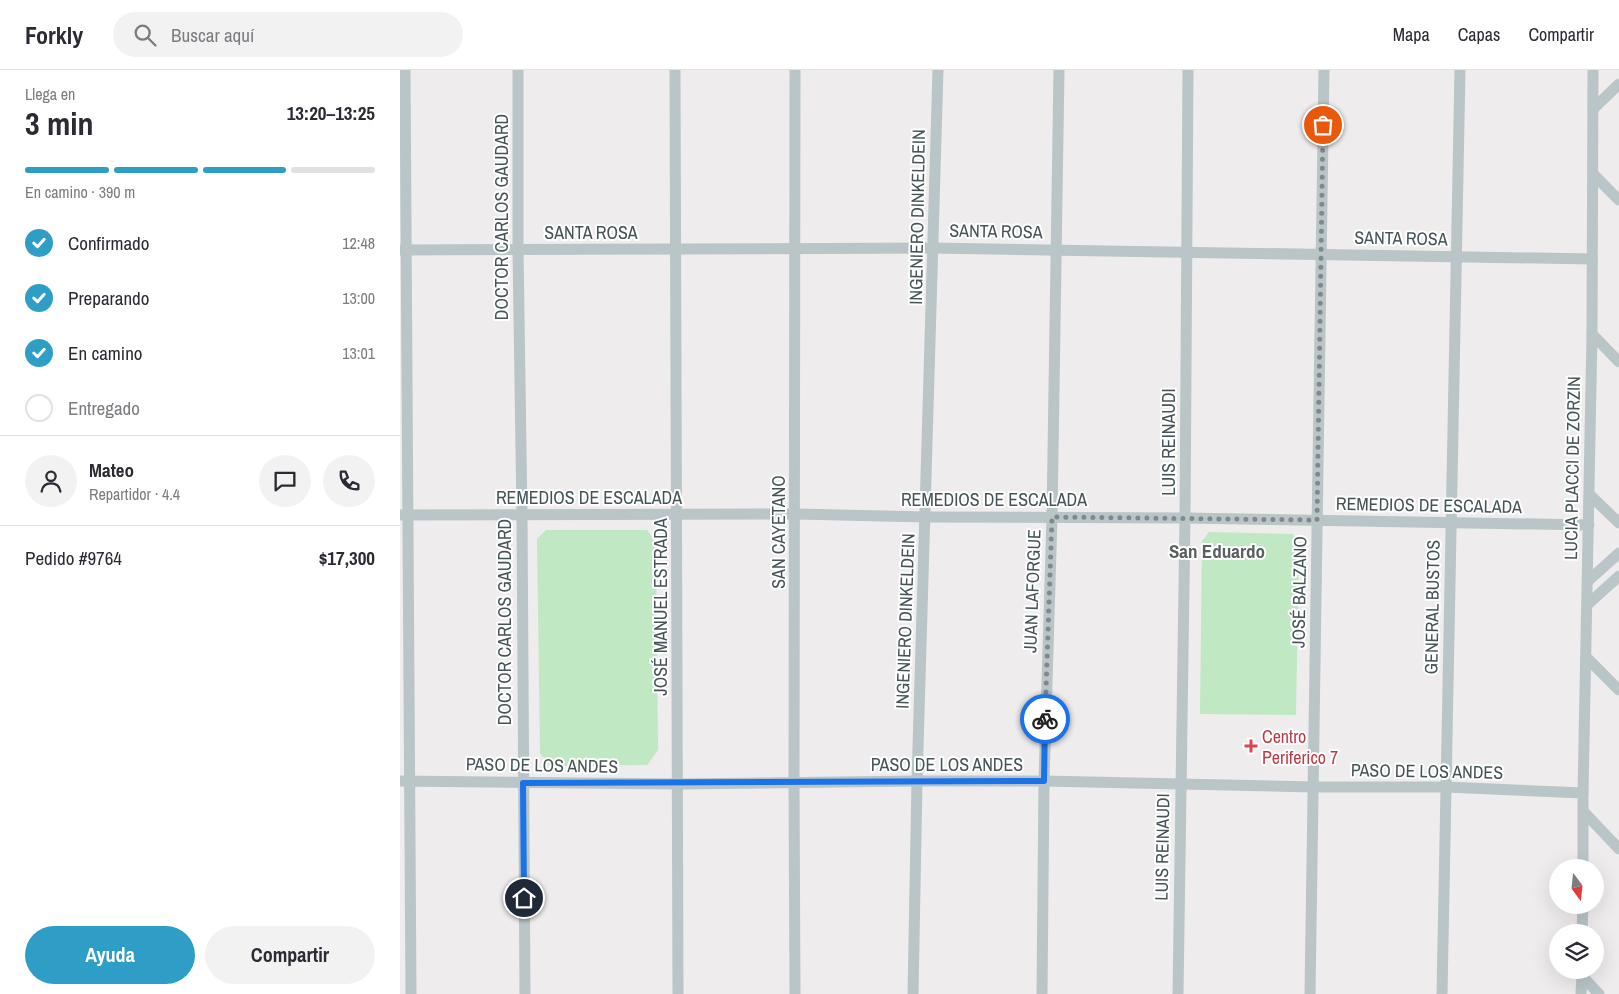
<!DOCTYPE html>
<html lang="es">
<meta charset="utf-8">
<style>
body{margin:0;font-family:"Archivo Narrow",sans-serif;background:#f2f2f3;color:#2b2b33;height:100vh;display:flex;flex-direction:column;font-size:19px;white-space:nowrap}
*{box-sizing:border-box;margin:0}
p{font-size:16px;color:#7c7c81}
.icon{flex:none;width:28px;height:28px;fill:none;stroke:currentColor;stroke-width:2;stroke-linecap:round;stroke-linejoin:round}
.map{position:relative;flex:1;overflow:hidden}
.panel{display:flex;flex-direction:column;background:#fff;width:400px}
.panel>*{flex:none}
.needle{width:32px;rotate:165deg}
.tools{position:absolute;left:1149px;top:789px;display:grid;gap:10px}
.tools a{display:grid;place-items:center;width:55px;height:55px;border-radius:50%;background:#fff;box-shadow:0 5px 20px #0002;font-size:25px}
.pin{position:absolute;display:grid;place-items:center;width:42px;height:42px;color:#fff;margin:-21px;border:2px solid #fff;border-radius:50%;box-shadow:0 1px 5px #0007}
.courier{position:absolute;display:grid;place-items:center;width:50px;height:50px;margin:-25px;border:4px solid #1a73e8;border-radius:50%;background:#fff;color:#222;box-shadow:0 1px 6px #0007}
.headline em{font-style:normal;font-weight:700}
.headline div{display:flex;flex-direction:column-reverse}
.headline{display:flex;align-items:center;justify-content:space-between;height:85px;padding:0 25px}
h1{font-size:32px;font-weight:700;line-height:38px}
.bar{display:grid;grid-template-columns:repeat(4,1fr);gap:8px 5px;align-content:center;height:60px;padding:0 25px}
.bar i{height:6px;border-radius:4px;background:#e1e1e2}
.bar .selected{background:#2f9ec6}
.bar p{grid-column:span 4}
.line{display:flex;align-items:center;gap:12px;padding:0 25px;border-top:1px solid #e1e1e2}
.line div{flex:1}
.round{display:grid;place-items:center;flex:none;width:52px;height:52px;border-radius:26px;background:#f2f2f3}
ol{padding:0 25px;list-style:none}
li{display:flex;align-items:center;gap:15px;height:55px}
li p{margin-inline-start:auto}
li .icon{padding:5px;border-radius:50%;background:#2f9ec6;color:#fff;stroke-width:4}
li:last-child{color:#7c7c81}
li i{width:28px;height:28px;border:2px solid #e1e1e2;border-radius:50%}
.button{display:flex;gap:10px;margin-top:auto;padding:10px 25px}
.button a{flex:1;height:58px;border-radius:30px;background:#2f9ec6;color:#fff;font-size:20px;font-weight:700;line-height:58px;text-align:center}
.button a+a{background:#f2f2f3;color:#2b2b33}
header{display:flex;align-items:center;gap:30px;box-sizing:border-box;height:70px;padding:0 25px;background:#fff;border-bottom:1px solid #e1e1e2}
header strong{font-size:24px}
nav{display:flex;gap:28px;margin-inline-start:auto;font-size:18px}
.search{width:350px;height:45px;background:#f2f2f3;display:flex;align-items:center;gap:12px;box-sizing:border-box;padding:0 18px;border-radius:28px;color:#7c7c81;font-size:19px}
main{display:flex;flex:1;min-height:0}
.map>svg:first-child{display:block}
</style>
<header>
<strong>Forkly</strong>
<div class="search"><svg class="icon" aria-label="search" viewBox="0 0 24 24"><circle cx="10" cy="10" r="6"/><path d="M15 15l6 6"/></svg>Buscar aquí</div>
<nav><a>Mapa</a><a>Capas</a><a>Compartir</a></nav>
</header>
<main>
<section class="panel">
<div class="headline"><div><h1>3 min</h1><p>Llega en</p></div><em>13:20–13:25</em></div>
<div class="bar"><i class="selected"></i><i class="selected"></i><i class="selected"></i><i></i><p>En camino · 390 m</p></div>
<ol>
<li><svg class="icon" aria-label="check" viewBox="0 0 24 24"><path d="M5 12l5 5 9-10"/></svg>Confirmado<p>12:48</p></li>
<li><svg class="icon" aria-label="check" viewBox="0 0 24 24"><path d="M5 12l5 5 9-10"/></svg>Preparando<p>13:00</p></li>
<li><svg class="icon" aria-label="check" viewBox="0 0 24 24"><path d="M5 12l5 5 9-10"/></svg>En camino<p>13:01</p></li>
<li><i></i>Entregado</li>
</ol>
<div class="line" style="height:90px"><a class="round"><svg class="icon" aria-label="person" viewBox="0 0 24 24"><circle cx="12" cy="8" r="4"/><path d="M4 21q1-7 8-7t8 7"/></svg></a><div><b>Mateo</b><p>Repartidor · 4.4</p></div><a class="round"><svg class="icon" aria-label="chat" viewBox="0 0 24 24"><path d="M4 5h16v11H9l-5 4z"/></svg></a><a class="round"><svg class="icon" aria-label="phone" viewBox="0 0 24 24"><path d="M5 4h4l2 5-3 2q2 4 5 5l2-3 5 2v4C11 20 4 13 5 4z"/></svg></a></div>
<div class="line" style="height:65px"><div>Pedido #9764</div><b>$17,300</b></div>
<div class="button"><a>Ayuda</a><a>Compartir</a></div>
</section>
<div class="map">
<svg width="1219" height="924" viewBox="0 0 1219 924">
<rect width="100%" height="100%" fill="#efeced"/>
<g fill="#bfe8c3">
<path d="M146,460H247L256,472L258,680L247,695L150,696L140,683L137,469Z"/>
<path d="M809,462L893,464L899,474L896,645L800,644L802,471Z"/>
</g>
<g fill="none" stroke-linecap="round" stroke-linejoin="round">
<g stroke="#b9c5c7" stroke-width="11">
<path d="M5,0L11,924"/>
<path d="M118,0V179L122,445L125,924"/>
<path d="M275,0L278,924"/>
<path d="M1193,39L1219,14"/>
<path d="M1193,104L1219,130"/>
<path d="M0,180L533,178L1192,189"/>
<path d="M1192,264L1219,292"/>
<path d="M1190,425L1219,453"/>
<path d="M0,445L396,444L526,447L785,448L1189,455"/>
<path d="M1188,511L1219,483"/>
<path d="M1187,535L1219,506"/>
<path d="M1187,588L1219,620"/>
<path d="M0,711L278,714L517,711H644L913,717H1046L1183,723"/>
<path d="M1184,742L1219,779"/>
<path d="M1183,798V723L1192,264L1193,0"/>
<path d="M1182,862L1183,835"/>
<path d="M1182,906L1199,924"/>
<path d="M395,924L394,713L395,0"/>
<path d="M513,924L517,711L538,0"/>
<path d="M642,924L644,711L652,447L659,0"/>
<path d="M778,924L785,448L788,0"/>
<path d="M910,924L924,0"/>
<path d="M1042,924L1060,0"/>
<path d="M1181,924L1182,903"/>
</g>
</g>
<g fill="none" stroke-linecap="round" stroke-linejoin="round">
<path stroke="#82898c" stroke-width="5" stroke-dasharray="0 9" d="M645,649L652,447L917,450L923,55"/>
<path stroke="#1a73e8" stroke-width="6" d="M124,828L123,713L644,711L645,649"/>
</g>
<path fill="#e0444e" stroke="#fff" stroke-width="2" d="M848.5 668.5h5v5h5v5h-5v5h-5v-5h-5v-5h5z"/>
<g text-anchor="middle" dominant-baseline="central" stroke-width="4" stroke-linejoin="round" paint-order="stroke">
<g font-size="18" fill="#475457" stroke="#fff">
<text transform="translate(101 147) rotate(-90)">DOCTOR CARLOS GAUDARD</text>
<text transform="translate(517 147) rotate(-89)">INGENIERO DINKELDEIN</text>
<text transform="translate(596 161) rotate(1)">SANTA ROSA</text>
<text x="191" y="162">SANTA ROSA</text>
<text transform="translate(1001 168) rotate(1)">SANTA ROSA</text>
<text transform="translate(768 372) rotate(-90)">LUIS REINAUDI</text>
<text transform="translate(1172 398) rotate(-89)">LUCIA PLACCI DE ZORZIN</text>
<text x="189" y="427">REMEDIOS DE ESCALADA</text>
<text x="594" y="429">REMEDIOS DE ESCALADA</text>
<text transform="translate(1029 435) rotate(1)">REMEDIOS DE ESCALADA</text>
<text transform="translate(378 462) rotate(-90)">SAN CAYETANO</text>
<text transform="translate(632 521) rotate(-88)">JUAN LAFORGUE</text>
<text transform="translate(899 522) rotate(-89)">JOSÉ BALZANO</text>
<text transform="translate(260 537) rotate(-90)">JOSÉ MANUEL ESTRADA</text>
<text transform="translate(1032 537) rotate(-89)">GENERAL BUSTOS</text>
<text transform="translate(505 551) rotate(-88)">INGENIERO DINKELDEIN</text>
<text transform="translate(104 552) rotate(-90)">DOCTOR CARLOS GAUDARD</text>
<text x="547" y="694">PASO DE LOS ANDES</text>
<text transform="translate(142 695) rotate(1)">PASO DE LOS ANDES</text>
<text transform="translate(1027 701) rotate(1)">PASO DE LOS ANDES</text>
<text transform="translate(762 777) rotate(-89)">LUIS REINAUDI</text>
</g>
<g font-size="18" fill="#be3a42" stroke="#fff" text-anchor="start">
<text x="862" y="666">Centro<tspan x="862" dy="21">Periferico 7</tspan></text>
</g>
<g font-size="19" font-weight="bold" fill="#5a5f60" stroke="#fff">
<text x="817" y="481">San Eduardo</text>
</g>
</g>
</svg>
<div class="tools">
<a><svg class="needle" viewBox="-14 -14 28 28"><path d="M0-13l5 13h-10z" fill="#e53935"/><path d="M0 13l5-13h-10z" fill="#7c7c81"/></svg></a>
<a><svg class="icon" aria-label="layers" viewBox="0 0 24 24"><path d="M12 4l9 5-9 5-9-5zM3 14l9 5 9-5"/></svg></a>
</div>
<div class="pin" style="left:923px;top:55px;background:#ea580c"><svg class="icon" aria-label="bag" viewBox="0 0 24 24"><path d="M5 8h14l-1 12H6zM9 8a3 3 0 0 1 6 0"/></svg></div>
<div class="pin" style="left:124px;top:828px;background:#1f2937"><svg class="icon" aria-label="home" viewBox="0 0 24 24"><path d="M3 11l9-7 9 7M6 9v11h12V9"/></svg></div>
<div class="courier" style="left:645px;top:649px"><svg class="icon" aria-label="bike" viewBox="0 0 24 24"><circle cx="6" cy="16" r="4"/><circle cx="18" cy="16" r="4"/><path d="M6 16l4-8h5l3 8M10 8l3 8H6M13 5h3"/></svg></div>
</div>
</main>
